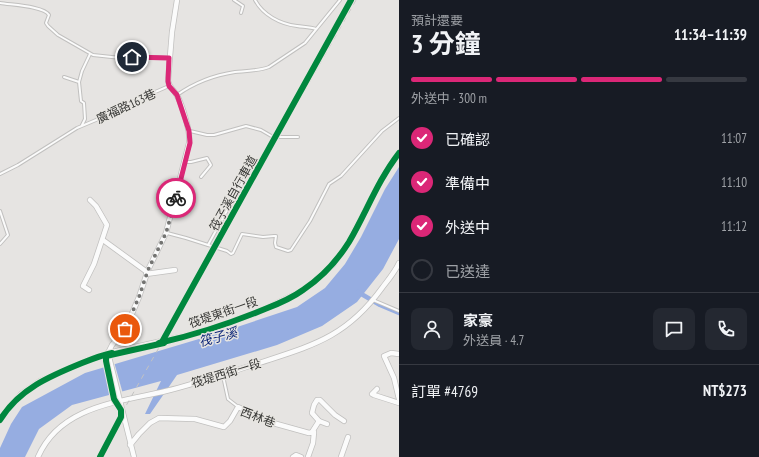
<!DOCTYPE html>
<html lang="zh-TW">
<meta charset="utf-8">
<style>
body{margin:0;font-family:"PT Sans Narrow","Noto Sans TC",sans-serif;background:#242831;color:#f1f3f6;height:100vh;display:flex;flex-direction:column;font-size:15px;white-space:nowrap}
*{box-sizing:border-box;margin:0}
p{font-size:13px;color:#9ea1a6}
.icon{flex:none;width:22px;height:22px;fill:none;stroke:currentColor;stroke-width:2;stroke-linecap:round;stroke-linejoin:round}
.map{position:relative;flex:1;overflow:hidden}
.side{display:flex;flex-direction:column;background:#171b24;width:360px}
.side>*{flex:none}
.pin{position:absolute;display:grid;place-items:center;width:34px;height:34px;color:#fff;margin:-17px;border:2px solid #fff;border-radius:50%;box-shadow:0 1px 4px #0007}
.courier{position:absolute;display:grid;place-items:center;width:40px;height:40px;margin:-20px;border:3px solid #db2777;border-radius:50%;background:#fff;color:#222;box-shadow:0 1px 5px #0007}
.headline em{font-style:normal;font-weight:700}
.headline div{display:flex;flex-direction:column-reverse}
.headline{display:flex;align-items:center;justify-content:space-between;height:68px;padding:0 12px}
h1{font-size:26px;font-weight:700;line-height:30px}
.bar{display:grid;grid-template-columns:repeat(4,1fr);gap:6px 4px;align-content:center;height:48px;padding:0 12px}
.bar i{height:5px;border-radius:3px;background:#363941}
.bar .active{background:#db2777}
.bar p{grid-column:span 4}
.line{display:flex;align-items:center;gap:10px;padding:0 12px;border-top:1px solid #363941}
.line div{flex:1}
.round{display:grid;place-items:center;flex:none;width:42px;height:42px;border-radius:8px;background:#242831}
ol{padding:0 12px;list-style:none}
li{display:flex;align-items:center;gap:12px;height:44px}
li p{margin-inline-start:auto}
li .icon{padding:4px;border-radius:50%;background:#db2777;color:#fff;stroke-width:4}
li:last-child{color:#9ea1a6}
li i{width:22px;height:22px;border:2px solid #363941;border-radius:50%}
main{display:flex;flex:1;min-height:0}
.map>svg:first-child{display:block}
</style>
<main>
<div class="map">
<svg width="399" height="457" viewBox="0 0 399 457">
<rect width="100%" height="100%" fill="#e6e4e2"/>
<path fill="#96ade1" d="M399,167V239L383,269L357,302L322,326L277,345L177,375L150,414H145L161,381L72,405L39,429L25,457H0V448L11,424L22,407L85,373L219,333L297,307L325,288L345,264L361,237L385,189Z"/>
<path fill="#e6e4e2" d="M114,362L123,394L113,396L105,365Z"/>
<g fill="none" stroke-linecap="round" stroke-linejoin="round">
<path stroke="#96ade1" stroke-width="4.5" d="M358,292L380,305L399,313"/>
<g stroke="#c1c0bf" stroke-width="4">
<g id="lane">
<path d="M234,0L243,6L241,13"/>
<path d="M255,0C263,15 280,24 297,26C303,27 310,27 316,29"/>
<path d="M0,3C11,5 44,6 49,15L46,23L48,26L58,35L93,55L121,58L154,57L169,58"/>
<path d="M64,77L79,82L81,101L84,103L85,119L82,125"/>
<path d="M79,82L82,71L90,54"/>
<path d="M177,95C194,83 215,75 235,72C247,71 259,71 269,67L305,43L340,0"/>
<path d="M190,131L207,135H214L246,126L261,130L273,137H298"/>
<path d="M185,162H191L207,158L211,165L201,177"/>
<path d="M0,174L18,165L77,128L96,120L123,106L169,86"/>
<path d="M0,211L8,235L0,244"/>
<path d="M167,233L186,238L227,251L231,254L233,253L242,234L263,237L274,236H276L275,243L276,247L288,251L291,250L310,221L329,184L341,176L382,131L399,118"/>
<path d="M208,245L252,165"/>
<path d="M373,300L399,311"/>
<path d="M223,376L228,399L237,406"/>
</g>
</g>
<g stroke="#c1c0bf" stroke-width="6">
<g id="street">
<path d="M103,240L147,272"/>
<path d="M146,274L175,270"/>
<path d="M89,290L83,286L94,264L107,225L96,206L90,200"/>
<path d="M108,353L112,345L123,332L128,323L139,297L148,270L166,233L189,143C191,133 182,103 176,94C173,89 169,87 168,81L172,32L177,0"/>
<path d="M108,353L134,457"/>
<path d="M399,354L391,353L384,356L394,378L399,399"/>
<path d="M377,389L372,394L374,395L399,403"/>
<path d="M0,420L9,407L21,394L40,381L72,367L108,353L198,333L252,315L302,291L333,265L348,243L378,186L391,163L399,153"/>
<path d="M319,421L327,424"/>
<path d="M312,432L319,421L312,413L314,405L317,400H320L335,415L344,421"/>
<path d="M130,445L139,434L150,423L159,418L195,419L224,427L230,421L238,407L273,423L309,433L314,432L313,443L308,457"/>
<path d="M38,457C60,406 119,402 166,391C195,384 224,374 253,365C310,346 345,339 382,288C388,280 395,272 399,263"/>
<path d="M293,457L296,455L301,457"/>
<path d="M341,457L348,437"/>
</g>
</g>
<use href="#lane" stroke="#fbfbfb" stroke-width="2"/>
<use href="#street" stroke="#fbfbfb" stroke-width="4.5"/>
<g stroke="#c3c3c2" stroke-width="1" stroke-dasharray="5 5" stroke-linecap="butt">
<path d="M341,14L349,0"/>
<path d="M97,457L356,0"/>
</g>
<g stroke="#e7e5e1" stroke-width="8">
<g id="cycleway">
<path d="M159,343C195,335 231,323 265,309C278,304 292,298 303,290C321,278 337,261 349,242C366,213 378,180 399,153"/>
<path d="M0,420C19,389 50,376 82,363C92,359 102,355 112,353"/>
<path d="M100,457L121,417V410L114,399L106,361V356L164,343L162,342L351,0"/>
</g>
</g>
<use href="#cycleway" stroke="#00873e" stroke-width="6"/>
</g>
<g fill="none" stroke-linecap="round" stroke-linejoin="round">
<path stroke="#747472" stroke-width="4" stroke-dasharray="0 7.2" d="M125,329L139,297L148,270L166,233L176,198"/>
<path stroke="#db2777" stroke-width="5" d="M132,57L169,58L168,81L169,86L177,95L189,131L190,143L176,198"/>
</g>
<g text-anchor="middle" dominant-baseline="central" stroke-width="3" stroke-linejoin="round" paint-order="stroke">
<g font-size="12" fill="#373735" stroke="#e7e5e1">
<text transform="translate(126 106) rotate(-25)">廣福路163巷</text>
<text transform="translate(233 193) rotate(-61)">筏子溪自行車道</text>
<text transform="translate(223 312) rotate(-19)">筏堤東街一段</text>
<text transform="translate(226 373) rotate(-17)">筏堤西街一段</text>
<text transform="translate(258 417) rotate(21)">西林巷</text>
</g>
<g font-size="13" font-style="italic" fill="#051f75" stroke="#e7e5e1">
<text transform="translate(218 337) rotate(-15)">筏子溪</text>
</g>
</g>
</svg>
<div class="pin" style="left:125px;top:329px;background:#ea580c"><svg class="icon" aria-label="bag" viewBox="0 0 24 24"><path d="M5 8h14l-1 12H6zM9 8a3 3 0 0 1 6 0"/></svg></div>
<div class="pin" style="left:132px;top:57px;background:#1f2937"><svg class="icon" aria-label="home" viewBox="0 0 24 24"><path d="M3 11l9-7 9 7M6 9v11h12V9"/></svg></div>
<div class="courier" style="left:176px;top:198px"><svg class="icon" aria-label="bike" viewBox="0 0 24 24"><circle cx="6" cy="16" r="4"/><circle cx="18" cy="16" r="4"/><path d="M6 16l4-8h5l3 8M10 8l3 8H6M13 5h3"/></svg></div>
</div>
<section class="side">
<div class="headline"><div><h1>3 分鐘</h1><p>預計還要</p></div><em>11:34–11:39</em></div>
<div class="bar"><i class="active"></i><i class="active"></i><i class="active"></i><i></i><p>外送中 · 300 m</p></div>
<ol>
<li><svg class="icon" aria-label="check" viewBox="0 0 24 24"><path d="M5 12l5 5 9-10"/></svg>已確認<p>11:07</p></li>
<li><svg class="icon" aria-label="check" viewBox="0 0 24 24"><path d="M5 12l5 5 9-10"/></svg>準備中<p>11:10</p></li>
<li><svg class="icon" aria-label="check" viewBox="0 0 24 24"><path d="M5 12l5 5 9-10"/></svg>外送中<p>11:12</p></li>
<li><i></i>已送達</li>
</ol>
<div class="line" style="height:72px"><a class="round"><svg class="icon" aria-label="person" viewBox="0 0 24 24"><circle cx="12" cy="8" r="4"/><path d="M4 21q1-7 8-7t8 7"/></svg></a><div><b>家豪</b><p>外送員 · 4.7</p></div><a class="round"><svg class="icon" aria-label="chat" viewBox="0 0 24 24"><path d="M4 5h16v11H9l-5 4z"/></svg></a><a class="round"><svg class="icon" aria-label="phone" viewBox="0 0 24 24"><path d="M5 4h4l2 5-3 2q2 4 5 5l2-3 5 2v4C11 20 4 13 5 4z"/></svg></a></div>
<div class="line" style="height:52px"><div>訂單 #4769</div><b>NT$273</b></div>
</section>
</main>
